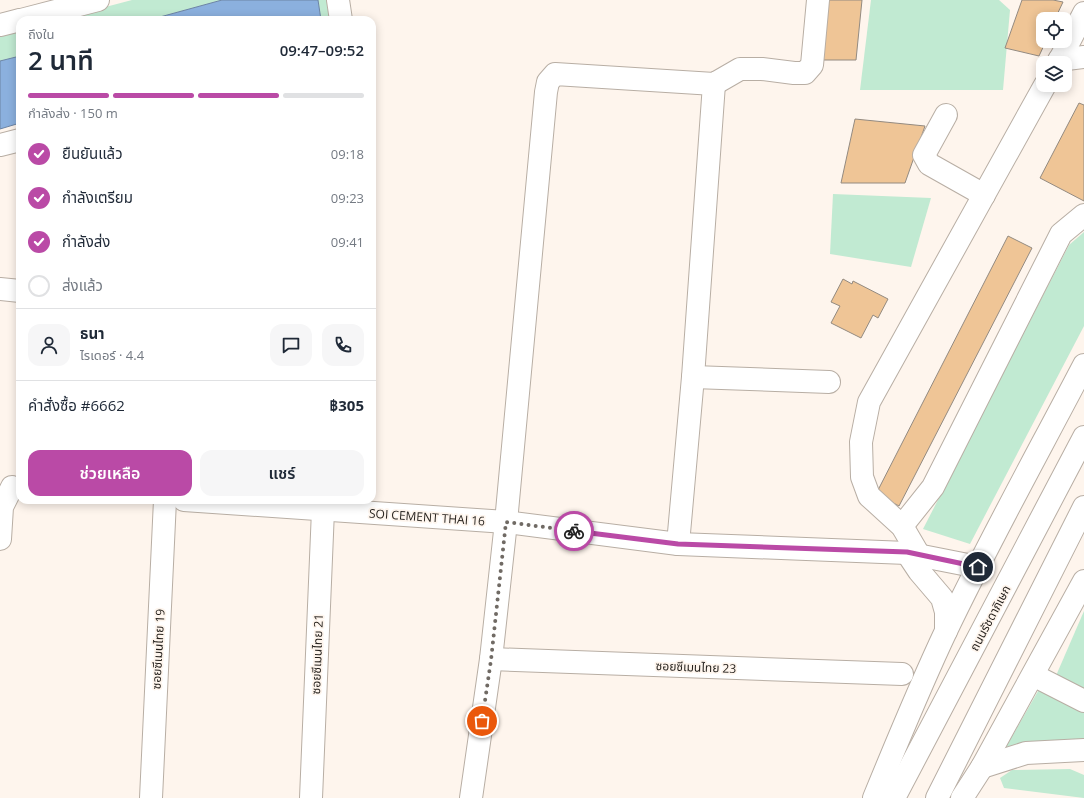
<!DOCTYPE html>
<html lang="th">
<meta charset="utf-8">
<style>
body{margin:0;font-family:"Open Sans","Noto Sans Thai",sans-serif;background:#f6f6f7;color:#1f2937;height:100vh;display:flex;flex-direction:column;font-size:15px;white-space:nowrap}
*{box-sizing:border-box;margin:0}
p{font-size:13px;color:#747a83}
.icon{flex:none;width:22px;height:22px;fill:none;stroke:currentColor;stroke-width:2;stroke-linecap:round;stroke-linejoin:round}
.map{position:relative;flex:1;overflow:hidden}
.details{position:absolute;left:16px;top:16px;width:360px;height:488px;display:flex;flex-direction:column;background:#fff;border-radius:12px;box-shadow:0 2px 10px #0003}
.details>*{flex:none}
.tools{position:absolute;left:1036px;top:12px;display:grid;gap:8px}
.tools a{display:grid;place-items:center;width:36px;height:36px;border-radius:8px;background:#fff;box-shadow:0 2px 10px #0003;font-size:20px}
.pin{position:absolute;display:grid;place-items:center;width:34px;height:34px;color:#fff;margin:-17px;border:2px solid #fff;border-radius:50%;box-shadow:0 1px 4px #0007}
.courier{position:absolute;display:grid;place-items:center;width:40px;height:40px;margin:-20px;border:3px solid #ba4aa6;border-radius:50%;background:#fff;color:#222;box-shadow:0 1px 5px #0007}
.overview em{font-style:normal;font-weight:600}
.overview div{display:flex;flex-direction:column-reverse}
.overview{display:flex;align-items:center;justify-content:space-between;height:68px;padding:0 12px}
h1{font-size:26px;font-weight:600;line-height:30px}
.bar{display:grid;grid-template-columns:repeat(4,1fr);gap:6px 4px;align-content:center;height:48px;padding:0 12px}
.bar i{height:5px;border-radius:3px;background:#e0e1e3}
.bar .on{background:#ba4aa6}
.bar p{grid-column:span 4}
.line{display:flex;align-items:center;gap:10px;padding:0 12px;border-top:1px solid #e0e1e3}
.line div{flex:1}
.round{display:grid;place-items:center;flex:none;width:42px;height:42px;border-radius:12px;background:#f6f6f7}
ol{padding:0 12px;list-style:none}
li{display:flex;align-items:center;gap:12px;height:44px}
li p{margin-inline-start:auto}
li .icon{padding:4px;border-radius:50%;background:#ba4aa6;color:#fff;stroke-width:4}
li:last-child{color:#747a83}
li i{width:22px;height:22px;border:2px solid #e0e1e3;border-radius:50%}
.primary-button{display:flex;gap:8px;margin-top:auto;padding:8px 12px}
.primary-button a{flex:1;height:46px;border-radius:12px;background:#ba4aa6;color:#fff;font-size:16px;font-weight:600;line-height:46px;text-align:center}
.primary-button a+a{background:#f6f6f7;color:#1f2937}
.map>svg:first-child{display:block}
</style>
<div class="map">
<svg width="1084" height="798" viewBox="0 0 1084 798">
<rect width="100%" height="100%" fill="#fef5ed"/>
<g fill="#c1ead2">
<path d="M132,0H222L149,20H56Z"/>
<path d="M318,0H327L330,20H321Z"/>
<path d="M871,0H999L1010,10L1003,90H860Z"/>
<path d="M20,30V56L0,61V35Z"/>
<path d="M833,194L931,198L911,267L830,254Z"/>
<path d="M1084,232V326L970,544L923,529L1069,245Z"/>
<path d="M1084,611V692L1055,678Z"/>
<path d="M1041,686L1084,709V745L1060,742L1006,747Z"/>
<path d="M1070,769L1084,775V798L1004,788L1000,778L1012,770Z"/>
</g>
<g fill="#8bb0de" stroke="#6c84a4">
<path d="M222,0H318L321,20H149Z"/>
<path d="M20,56V123L0,129V61Z"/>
</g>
<g fill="#efc596" stroke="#938a80">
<path d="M828,0H862L856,60H821Z"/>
<path d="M1022,0H1053L1063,2L1055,19H1043V41H1046L1039,56L1005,48Z"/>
<path d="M1079,103L1084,105V201L1040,178Z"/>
<path d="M855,119L925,126L905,183H841Z"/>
<path d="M1008,236L1032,248L899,506L876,494Z"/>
<path d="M843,279L852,284L853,281L888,299L878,318L873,315L861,338L831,323L840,306L831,302Z"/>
</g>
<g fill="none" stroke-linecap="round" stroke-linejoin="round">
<g stroke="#b8aea4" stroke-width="24">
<g id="minor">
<path d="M338,0L341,20"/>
<path d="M21,20L98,0"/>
<path d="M0,25L20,20"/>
<path d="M1059,60L1084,57"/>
<path d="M1058,63L1084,13"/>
<path d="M946,115L924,155L929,164L984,195"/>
<path d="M0,145L20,140"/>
<path d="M0,289L20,291"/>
<path d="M693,377L829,382"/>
<path d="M184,500L506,522L678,544L907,553L978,567"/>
<path d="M902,526L933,487L1061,234L1084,215"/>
<path d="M0,539L2,507L12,487"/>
<path d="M678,544L693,377L714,84"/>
<path d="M907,553L919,571L942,598L946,612V631"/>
<path d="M919,555L902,526L869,496L862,477L861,442L869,402L1045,85"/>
<path d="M491,659L902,674"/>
<path d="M1033,675L1084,701"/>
<path d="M982,767L1026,753L1084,750"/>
<path d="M151,798L165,500"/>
<path d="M311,798L323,510"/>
<path d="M471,798L491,659L506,522L546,92L548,82L555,74L714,84L740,69H762L794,73H805L812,65L818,0"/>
</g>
</g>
<g stroke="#b8aea4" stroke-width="24">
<g id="major">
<path d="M874,798C897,742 920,686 946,631C989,541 1038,453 1084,365"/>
<path d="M894,798L1084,437"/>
<path d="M937,798L1084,507"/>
<path d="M962,798L982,767L1084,581"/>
</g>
</g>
<use href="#minor" stroke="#fff" stroke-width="22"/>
<use href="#major" stroke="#fff" stroke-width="22"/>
</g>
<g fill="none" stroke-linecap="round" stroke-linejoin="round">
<path stroke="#706a64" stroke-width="4" stroke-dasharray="0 7.2" d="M482,721L491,660L506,522L574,531"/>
<path stroke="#ba4aa6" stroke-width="5" d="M574,531L678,544L907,552L978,567"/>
</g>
<g text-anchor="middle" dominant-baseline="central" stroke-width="3.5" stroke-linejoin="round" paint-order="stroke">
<g font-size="12" fill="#231f1b" stroke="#fef5ed">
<text transform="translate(427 517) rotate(4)">SOI CEMENT THAI 16</text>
<text transform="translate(990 618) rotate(-62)">ถนนรัชดาภิเษก</text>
<text transform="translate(158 649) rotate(-87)">ซอยซีเมนไทย 19</text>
<text transform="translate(317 654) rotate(-88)">ซอยซีเมนไทย 21</text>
<text transform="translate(696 667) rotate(2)">ซอยซีเมนไทย 23</text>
</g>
</g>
</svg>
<div class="tools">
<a><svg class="icon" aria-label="locate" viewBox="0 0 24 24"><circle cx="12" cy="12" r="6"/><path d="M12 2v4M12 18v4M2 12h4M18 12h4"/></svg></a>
<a><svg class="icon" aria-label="layers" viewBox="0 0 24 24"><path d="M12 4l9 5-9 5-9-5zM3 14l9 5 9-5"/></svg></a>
</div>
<div class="pin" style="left:482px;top:721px;background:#ea580c"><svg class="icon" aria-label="bag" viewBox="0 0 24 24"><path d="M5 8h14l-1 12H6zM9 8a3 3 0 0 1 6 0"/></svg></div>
<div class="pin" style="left:978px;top:567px;background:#1f2937"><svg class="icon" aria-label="home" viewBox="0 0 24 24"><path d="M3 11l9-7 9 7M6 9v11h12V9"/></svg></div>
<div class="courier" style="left:574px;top:531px"><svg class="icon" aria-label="bike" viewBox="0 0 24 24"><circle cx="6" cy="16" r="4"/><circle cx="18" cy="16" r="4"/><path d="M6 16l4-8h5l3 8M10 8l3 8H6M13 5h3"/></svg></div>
<section class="details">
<div class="overview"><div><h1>2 นาที</h1><p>ถึงใน</p></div><em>09:47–09:52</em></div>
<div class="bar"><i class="on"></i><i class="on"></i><i class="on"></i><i></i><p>กำลังส่ง · 150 m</p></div>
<ol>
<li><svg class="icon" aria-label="check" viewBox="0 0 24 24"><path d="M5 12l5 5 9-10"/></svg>ยืนยันแล้ว<p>09:18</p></li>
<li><svg class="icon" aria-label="check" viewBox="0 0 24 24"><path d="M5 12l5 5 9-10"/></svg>กำลังเตรียม<p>09:23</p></li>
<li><svg class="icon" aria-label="check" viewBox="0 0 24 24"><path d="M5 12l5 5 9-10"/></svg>กำลังส่ง<p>09:41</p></li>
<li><i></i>ส่งแล้ว</li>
</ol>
<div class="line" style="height:72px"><a class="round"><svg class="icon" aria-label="person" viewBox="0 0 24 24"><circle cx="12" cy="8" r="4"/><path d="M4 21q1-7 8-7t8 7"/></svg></a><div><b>ธนา</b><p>ไรเดอร์ · 4.4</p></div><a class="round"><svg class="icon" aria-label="chat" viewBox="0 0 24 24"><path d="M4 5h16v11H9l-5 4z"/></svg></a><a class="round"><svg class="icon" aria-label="phone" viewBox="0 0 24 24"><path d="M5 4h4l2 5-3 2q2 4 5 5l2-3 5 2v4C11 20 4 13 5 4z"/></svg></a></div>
<div class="line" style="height:52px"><div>คำสั่งซื้อ #6662</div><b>฿305</b></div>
<div class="primary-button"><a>ช่วยเหลือ</a><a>แชร์</a></div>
</section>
</div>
